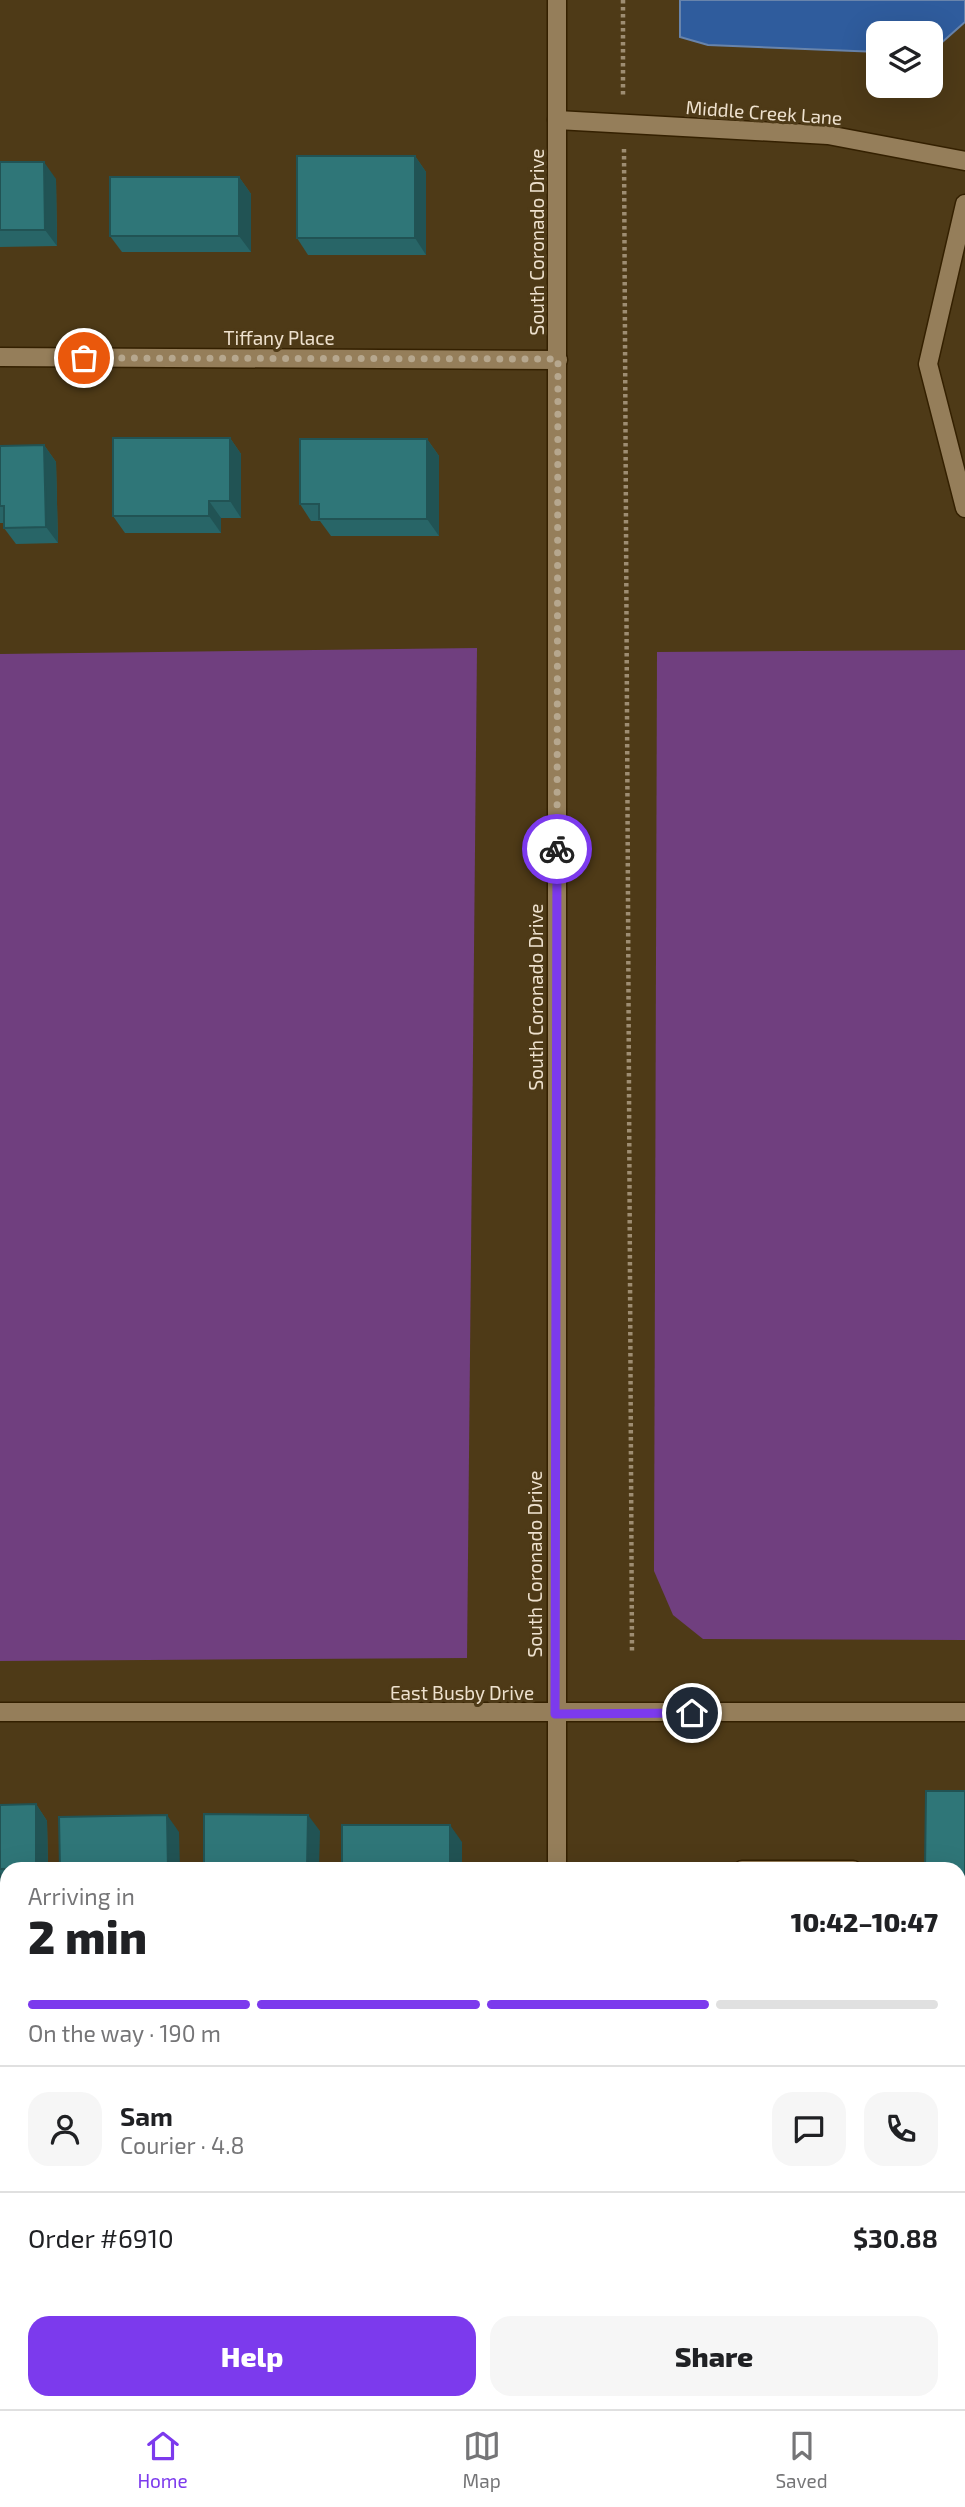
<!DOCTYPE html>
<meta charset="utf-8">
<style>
body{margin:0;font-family:"Exo 2",sans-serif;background:#f6f6f6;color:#202124;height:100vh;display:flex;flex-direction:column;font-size:26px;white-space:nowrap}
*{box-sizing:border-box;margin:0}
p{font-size:23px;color:#757577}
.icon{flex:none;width:38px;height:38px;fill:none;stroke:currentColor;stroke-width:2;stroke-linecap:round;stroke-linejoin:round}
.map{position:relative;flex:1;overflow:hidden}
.drawer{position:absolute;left:0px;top:1862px;width:966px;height:548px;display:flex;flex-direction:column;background:#fff;border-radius:21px 21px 0 0;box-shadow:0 7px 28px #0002}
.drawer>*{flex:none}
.buttons{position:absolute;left:866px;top:21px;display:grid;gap:14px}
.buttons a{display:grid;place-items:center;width:77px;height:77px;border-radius:14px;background:#fff;box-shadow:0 7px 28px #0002;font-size:35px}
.pin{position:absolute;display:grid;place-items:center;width:60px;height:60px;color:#fff;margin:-30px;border:4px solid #fff;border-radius:50%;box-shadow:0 2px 7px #0007}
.courier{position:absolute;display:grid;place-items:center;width:70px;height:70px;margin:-35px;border:5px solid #7c3aed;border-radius:50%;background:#fff;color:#222;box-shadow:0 2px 9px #0007}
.headline em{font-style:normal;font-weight:800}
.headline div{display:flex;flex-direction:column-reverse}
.headline{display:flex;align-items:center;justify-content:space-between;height:119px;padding:0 28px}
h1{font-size:46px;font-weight:800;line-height:52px}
.bar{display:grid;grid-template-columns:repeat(4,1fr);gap:10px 7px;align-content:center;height:84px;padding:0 28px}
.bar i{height:9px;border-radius:5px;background:#e0e0e0}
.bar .selected{background:#7c3aed}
.bar p{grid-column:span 4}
.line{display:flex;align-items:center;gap:18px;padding:0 28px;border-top:2px solid #e0e0e0}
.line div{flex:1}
.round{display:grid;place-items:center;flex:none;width:74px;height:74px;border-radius:21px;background:#f6f6f6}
.primary-button{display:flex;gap:14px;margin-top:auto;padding:14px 28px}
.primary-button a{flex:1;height:80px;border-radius:21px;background:#7c3aed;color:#fff;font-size:28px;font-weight:800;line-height:80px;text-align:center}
.primary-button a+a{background:#f6f6f6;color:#202124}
.dock{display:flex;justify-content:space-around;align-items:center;height:98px;border-top:2px solid #e0e0e0;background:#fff;font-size:19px;color:#757577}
.dock a{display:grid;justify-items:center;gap:4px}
.dock .selected{color:#7c3aed}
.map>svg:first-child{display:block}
</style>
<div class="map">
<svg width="965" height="2409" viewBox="0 0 965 2409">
<rect width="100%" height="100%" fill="#4e3a17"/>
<g fill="#703f7f">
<path d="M477,648L467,1658L0,1661V654Z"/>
<path d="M965,650V1640L703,1639L673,1615L654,1571L657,652Z"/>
</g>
<path fill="#2f5c9d" stroke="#6884ac" stroke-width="2" d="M680,0H965V22L931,52V33H878V52L708,45L680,37Z"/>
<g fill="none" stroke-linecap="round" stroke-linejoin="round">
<g stroke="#342000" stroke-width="19">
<path id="service" d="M742,1869H853"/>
</g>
<g stroke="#342000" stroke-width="21">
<g id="minor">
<path d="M557,120L828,135L965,161"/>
<path d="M965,204L928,364L965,508"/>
<path d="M0,357L558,360"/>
<path d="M0,1712H965"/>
<path d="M0,2170H7"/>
</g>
</g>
<g stroke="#342000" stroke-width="21">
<g id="tertiary">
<path d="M557,1869V0"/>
<path d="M563,2409V2403"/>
</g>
</g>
<g stroke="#9e8d72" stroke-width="4.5" stroke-dasharray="3.5 3.5" stroke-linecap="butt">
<path d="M623,0V98"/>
<path d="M624,149L632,1653"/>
</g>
<use href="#service" stroke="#957e5a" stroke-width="16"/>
<use href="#minor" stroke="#957e5a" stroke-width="18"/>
<use href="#tertiary" stroke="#957e5a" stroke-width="18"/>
</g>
<g fill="#286567">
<path d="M415,156L426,172V255H308L297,238Z"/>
<path d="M0,162L56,179L57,246L0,247Z"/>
<path d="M239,177L251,194V252H122L110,236Z"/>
<path d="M230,438L241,454V518H221V533H125L113,516Z"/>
<path d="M427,439L439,456V536H331L320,521H311L300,504Z"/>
<path d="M44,445L56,462L58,543L16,544L4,528V523H0V446Z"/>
<path d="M965,1791V2270H959V1869Z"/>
<path d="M36,1804L47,1821L48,1869H7V1908H0V1805Z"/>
<rect x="0" y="1986" width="7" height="105"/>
<rect x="0" y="2233" width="7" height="67"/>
</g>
<g fill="#215354">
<path d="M415,156L426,172V255L415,238Z"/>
<path d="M44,162L56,179L57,246L45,230Z"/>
<path d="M239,177L251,194V252L239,236Z"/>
<path d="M230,438L241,454V518L230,501Z"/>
<path d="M427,439L439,456V536L427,519Z"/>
<path d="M44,445L56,462L58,543L46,527Z"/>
<path d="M209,501L221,518V533L209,516Z"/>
<path d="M36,1804L47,1821L48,1869L36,1868Z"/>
<path d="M167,1815L179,1832L180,1869H168Z"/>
<path d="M308,1815L320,1831L319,1869H307Z"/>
<path d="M450,1825L462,1842V1869H450Z"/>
<path d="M0,1872L7,1882V1905L0,1895Z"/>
<path d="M394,2403H396L400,2409H394Z"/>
</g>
<g fill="#2f7678" stroke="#215354" stroke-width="2">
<rect x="297" y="156" width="118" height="82"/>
<path d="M0,162H44L45,230H0Z"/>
<rect x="110" y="177" width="129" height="59"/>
<path d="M113,438H230V501H209V516H113Z"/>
<path d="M300,439H427V519H319V504H300Z"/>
<path d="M44,445L46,527L4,528V506H0V446Z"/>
<path d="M926,1791H965V2250H959V1869H925Z"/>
<path d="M36,1804V1868L0,1869V1805Z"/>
<path d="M204,1814L308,1815L307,1869H204Z"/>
<path d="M167,1815L168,1869H60L59,1817Z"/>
<rect x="342" y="1825" width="108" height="44"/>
<rect x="0" y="1986" width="7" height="88"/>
<rect x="0" y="2233" width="7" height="50"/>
<path d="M959,2360H965V2409H752V2403H959Z"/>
<rect x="341" y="2403" width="53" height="6"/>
</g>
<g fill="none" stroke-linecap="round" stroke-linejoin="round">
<path stroke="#b6a78e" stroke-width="7" stroke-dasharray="0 12.6" d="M84,358L558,359L557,849"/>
<path stroke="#7c3aed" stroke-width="9" d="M557,849L555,1714L692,1713"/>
</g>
<g text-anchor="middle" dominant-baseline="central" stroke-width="6" stroke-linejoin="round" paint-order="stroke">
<g font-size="19" fill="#eee1ce" stroke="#4e3a17">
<text transform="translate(764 112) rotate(4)">Middle Creek Lane</text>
<text transform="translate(536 242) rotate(-90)">South Coronado Drive</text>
<text x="279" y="337">Tiffany Place</text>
<text transform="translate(535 997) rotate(-90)">South Coronado Drive</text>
<text transform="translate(534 1564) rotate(-90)">South Coronado Drive</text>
<text x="462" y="1692">East Busby Drive</text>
</g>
</g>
</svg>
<div class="buttons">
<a><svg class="icon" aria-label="layers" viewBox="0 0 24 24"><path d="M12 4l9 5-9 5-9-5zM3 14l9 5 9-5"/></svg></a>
</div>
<div class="pin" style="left:84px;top:358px;background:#ea580c"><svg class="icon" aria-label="bag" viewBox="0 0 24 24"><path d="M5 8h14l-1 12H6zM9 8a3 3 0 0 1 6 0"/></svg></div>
<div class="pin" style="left:692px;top:1713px;background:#1f2937"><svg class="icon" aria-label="home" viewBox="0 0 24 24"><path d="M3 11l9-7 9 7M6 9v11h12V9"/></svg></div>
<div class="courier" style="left:557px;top:849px"><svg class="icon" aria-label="bike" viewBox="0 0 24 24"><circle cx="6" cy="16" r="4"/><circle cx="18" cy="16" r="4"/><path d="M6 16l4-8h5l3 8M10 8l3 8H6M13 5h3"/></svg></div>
<section class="drawer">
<div class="headline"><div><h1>2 min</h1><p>Arriving in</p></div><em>10:42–10:47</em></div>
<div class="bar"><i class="selected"></i><i class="selected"></i><i class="selected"></i><i></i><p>On the way · 190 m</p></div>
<div class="line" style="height:126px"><a class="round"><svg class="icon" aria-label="person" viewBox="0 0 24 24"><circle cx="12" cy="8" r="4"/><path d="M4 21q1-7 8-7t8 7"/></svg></a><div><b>Sam</b><p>Courier · 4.8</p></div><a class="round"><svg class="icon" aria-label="chat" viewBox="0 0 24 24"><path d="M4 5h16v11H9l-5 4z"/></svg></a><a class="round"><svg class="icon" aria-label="phone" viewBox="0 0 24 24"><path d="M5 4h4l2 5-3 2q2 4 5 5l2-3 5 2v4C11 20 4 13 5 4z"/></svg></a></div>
<div class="line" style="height:91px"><div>Order #6910</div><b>$30.88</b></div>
<div class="primary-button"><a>Help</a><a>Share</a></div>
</section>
</div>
<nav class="dock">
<a class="selected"><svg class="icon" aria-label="home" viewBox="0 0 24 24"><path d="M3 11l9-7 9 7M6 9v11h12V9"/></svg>Home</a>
<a><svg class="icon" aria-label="map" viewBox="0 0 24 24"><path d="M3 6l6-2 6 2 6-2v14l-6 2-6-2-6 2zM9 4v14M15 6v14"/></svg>Map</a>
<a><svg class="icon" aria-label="saved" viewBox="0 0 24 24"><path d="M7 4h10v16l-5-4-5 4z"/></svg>Saved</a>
</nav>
